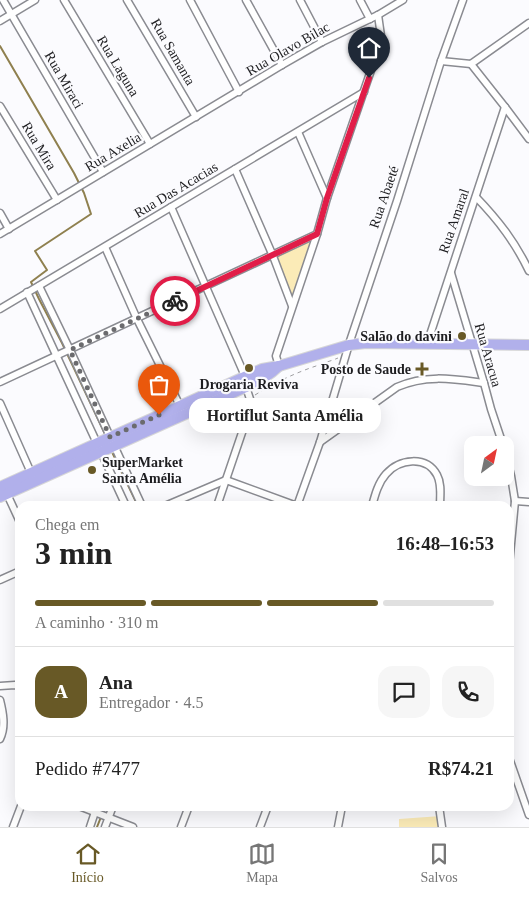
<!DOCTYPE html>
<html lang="pt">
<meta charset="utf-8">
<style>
body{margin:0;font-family:Georgia,serif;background:#f6f6f6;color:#222;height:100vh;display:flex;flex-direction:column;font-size:19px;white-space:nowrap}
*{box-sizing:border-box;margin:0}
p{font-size:16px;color:#767676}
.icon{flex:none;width:28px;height:28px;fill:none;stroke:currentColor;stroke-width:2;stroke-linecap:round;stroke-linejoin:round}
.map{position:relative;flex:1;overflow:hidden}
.drawer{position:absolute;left:15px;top:501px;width:499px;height:310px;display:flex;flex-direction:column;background:#fff;border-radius:15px;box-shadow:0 5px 20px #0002}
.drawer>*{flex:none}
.needle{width:32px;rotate:33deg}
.fabs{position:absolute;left:464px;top:436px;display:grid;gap:10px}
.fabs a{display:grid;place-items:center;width:50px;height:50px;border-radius:10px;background:#fff;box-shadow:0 5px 20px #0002;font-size:25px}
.pin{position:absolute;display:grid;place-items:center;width:42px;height:42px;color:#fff;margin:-51px -21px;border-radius:50% 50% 50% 0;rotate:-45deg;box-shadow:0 0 5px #0007}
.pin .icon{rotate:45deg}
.courier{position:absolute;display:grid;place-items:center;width:50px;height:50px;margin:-25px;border:4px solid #e11d48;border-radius:50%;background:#fff;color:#222;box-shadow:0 1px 6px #0007}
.bubble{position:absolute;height:35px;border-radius:15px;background:#fff;box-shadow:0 5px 20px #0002;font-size:16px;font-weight:700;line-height:35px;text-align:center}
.head em{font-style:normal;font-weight:700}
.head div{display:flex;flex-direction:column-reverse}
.head{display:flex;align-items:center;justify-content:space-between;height:85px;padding:0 20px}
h1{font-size:32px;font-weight:700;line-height:38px}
.bar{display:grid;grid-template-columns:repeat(4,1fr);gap:8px 5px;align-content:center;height:60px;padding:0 20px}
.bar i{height:6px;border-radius:4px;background:#e0e0e0}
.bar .current{background:#685926}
.bar p{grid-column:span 4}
.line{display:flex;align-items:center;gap:12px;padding:0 20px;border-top:1px solid #e0e0e0}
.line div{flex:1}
.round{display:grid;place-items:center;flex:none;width:52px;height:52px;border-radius:15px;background:#f6f6f6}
.tabs{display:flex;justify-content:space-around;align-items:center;height:70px;border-top:1px solid #e0e0e0;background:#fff;font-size:14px;color:#767676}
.tabs a{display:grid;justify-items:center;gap:2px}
.tabs .current{color:#685926}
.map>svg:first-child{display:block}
</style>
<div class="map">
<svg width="529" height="827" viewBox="0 0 529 827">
<rect width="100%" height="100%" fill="#fbfbfe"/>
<g fill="#fbebb7">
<path d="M316,236L294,302L274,255Z"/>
<path d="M441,816L444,827H399V819Z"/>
</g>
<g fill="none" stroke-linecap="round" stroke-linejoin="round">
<g stroke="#8f804f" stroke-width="2">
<path d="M0,46L74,173L84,193L91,214L35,251L47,270L31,282L39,299L62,343L106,436"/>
<path d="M112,452L138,506"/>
<path d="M102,813L105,806"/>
<path d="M97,827L101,817"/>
</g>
<g stroke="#8a8b91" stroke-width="9">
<g id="street">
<path d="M3,0L103,172"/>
<path d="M64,0L150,144"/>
<path d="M127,0L196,117"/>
<path d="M190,0L239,92"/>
<path d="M246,0L282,65"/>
<path d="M300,0L322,42"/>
<path d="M360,0L370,19"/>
<path d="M0,21L35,0"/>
<path d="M441,61L471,64L529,23"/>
<path d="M471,64L505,107L529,139"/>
<path d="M0,106L57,200"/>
<path d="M298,132L327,198"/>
<path d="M235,169L273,256L292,306"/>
<path d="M476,197C499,221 515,242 529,271"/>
<path d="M171,207L245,376"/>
<path d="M0,213L9,229"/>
<path d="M0,234L282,65L322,42L378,15L403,0"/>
<path d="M105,247L137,319L181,408"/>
<path d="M451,273L484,383L491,409L503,445"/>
<path d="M39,286L70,350L142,506"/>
<path d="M27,292L126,506"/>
<path d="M0,309L364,92"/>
<path d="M427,344L505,107"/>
<path d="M279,366L276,356L278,350L317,234L327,198L378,50L381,36L378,15"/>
<path d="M0,382L317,234"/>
<path d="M0,403L32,475"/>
<path d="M320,442L397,387C426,374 454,379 484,383"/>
<path d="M505,451L511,476L515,501L509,565"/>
<path d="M7,494L20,522"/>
<path d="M515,501L529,502"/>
<path d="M165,506L226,480L297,506"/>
<path d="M217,506L248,415L250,399L246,387"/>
<path d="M297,506L320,442L350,341L397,201L441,61L463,0"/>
<path d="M372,506C375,495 378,483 386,474C399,459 426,455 437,475C442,484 440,496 440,506"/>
<path d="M0,580L20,571"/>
<path d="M0,686L15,685L20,686"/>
<path d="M0,700C3,712 6,727 0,739"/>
<path d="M509,758L529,815"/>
<path d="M79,806L133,827"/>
<path d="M439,806L442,827"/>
<path d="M13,827L21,806"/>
<path d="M90,827L97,806"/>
<path d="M105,827L113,806"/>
<path d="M181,827L189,806"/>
<path d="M260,827L268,806"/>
<path d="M338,827L342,806"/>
</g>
</g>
<g stroke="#d6d6d7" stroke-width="12">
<g id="primary">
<path d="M0,487L262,369L279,366L349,345L366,343L529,345"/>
<path d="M0,497L246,387C258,381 269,376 279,366"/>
</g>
</g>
<path stroke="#9f9fa2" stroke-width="1" stroke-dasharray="4 4" stroke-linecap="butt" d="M255,395C274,383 295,373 316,366C323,363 331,361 338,358"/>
<use href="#street" stroke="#fff" stroke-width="6"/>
<use href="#primary" stroke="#b1b0eb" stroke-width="10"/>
</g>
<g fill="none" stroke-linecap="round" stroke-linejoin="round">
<path stroke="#6b6b6e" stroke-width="5" stroke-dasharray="0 9" d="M159,415L110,437L70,350L175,301"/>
<path stroke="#e11d48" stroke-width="6" d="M175,301L317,234L327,198L369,78"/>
</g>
<g fill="#685926" stroke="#fbfbfe" stroke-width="2">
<circle cx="462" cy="336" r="5"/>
<circle cx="249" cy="368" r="5"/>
<path d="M419.5 361.5h5v5h5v5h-5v5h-5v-5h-5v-5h5z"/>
<circle cx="92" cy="470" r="5"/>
</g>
<g text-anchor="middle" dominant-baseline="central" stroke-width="4.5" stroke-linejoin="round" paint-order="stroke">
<g font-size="14" fill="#1e1e21" stroke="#fbfbfe">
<text transform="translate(288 49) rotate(-30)">Rua Olavo Bilac</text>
<text transform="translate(173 52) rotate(60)">Rua Samanta</text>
<text transform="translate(118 66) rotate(59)">Rua Laguna</text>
<text transform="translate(64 80) rotate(60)">Rua Miraci</text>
<text transform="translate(39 146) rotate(59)">Rua Mira</text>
<text transform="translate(113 152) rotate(-31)">Rua Axelia</text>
<text transform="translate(176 190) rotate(-31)">Rua Das Acacias</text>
<text transform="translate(384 197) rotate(-71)">Rua Abaeté</text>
<text transform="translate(454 221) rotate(-71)">Rua Amaral</text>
<text transform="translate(488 355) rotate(74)">Rua Aracua</text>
</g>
<g font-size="14" font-weight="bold" fill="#1e1e21" stroke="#fbfbfe" text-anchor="end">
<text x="452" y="336">Salão do davini</text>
<text x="411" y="369">Posto de Saude</text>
<text x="249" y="384" text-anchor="middle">Drogaria Reviva</text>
<text x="102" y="462" text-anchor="start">SuperMarket<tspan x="102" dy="16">Santa Amélia</tspan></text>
</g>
</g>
</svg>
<div class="fabs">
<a><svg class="needle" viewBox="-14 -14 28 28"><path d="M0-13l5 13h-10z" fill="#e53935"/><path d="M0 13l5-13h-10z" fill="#767676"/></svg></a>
</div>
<div class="pin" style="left:159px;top:415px;background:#ea580c"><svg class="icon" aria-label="bag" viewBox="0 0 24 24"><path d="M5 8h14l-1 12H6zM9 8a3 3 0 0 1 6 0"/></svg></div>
<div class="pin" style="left:369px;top:78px;background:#1f2937"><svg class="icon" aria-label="home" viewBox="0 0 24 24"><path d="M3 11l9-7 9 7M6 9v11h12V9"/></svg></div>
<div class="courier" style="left:175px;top:301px"><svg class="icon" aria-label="bike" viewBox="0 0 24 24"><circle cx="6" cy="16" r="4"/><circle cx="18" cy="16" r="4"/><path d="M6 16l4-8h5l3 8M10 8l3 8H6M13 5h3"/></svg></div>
<div class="bubble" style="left:189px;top:398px;width:192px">Hortiflut Santa Amélia</div>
<section class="drawer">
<div class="head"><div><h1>3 min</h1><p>Chega em</p></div><em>16:48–16:53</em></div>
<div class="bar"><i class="current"></i><i class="current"></i><i class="current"></i><i></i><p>A caminho · 310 m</p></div>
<div class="line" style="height:90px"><b class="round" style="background:#685926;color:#fff">A</b><div><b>Ana</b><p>Entregador · 4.5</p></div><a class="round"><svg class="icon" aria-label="chat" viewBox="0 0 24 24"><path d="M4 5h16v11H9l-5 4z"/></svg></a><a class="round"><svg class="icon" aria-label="phone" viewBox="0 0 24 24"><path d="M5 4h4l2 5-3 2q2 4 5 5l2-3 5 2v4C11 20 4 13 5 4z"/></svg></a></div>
<div class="line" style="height:65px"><div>Pedido #7477</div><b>R$74.21</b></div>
</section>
</div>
<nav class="tabs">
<a class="current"><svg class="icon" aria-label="home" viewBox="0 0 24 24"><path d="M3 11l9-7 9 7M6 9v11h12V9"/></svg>Início</a>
<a><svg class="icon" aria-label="map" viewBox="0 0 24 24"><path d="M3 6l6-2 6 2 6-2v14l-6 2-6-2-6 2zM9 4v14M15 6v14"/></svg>Mapa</a>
<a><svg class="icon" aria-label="saved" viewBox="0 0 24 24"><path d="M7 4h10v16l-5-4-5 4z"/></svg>Salvos</a>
</nav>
